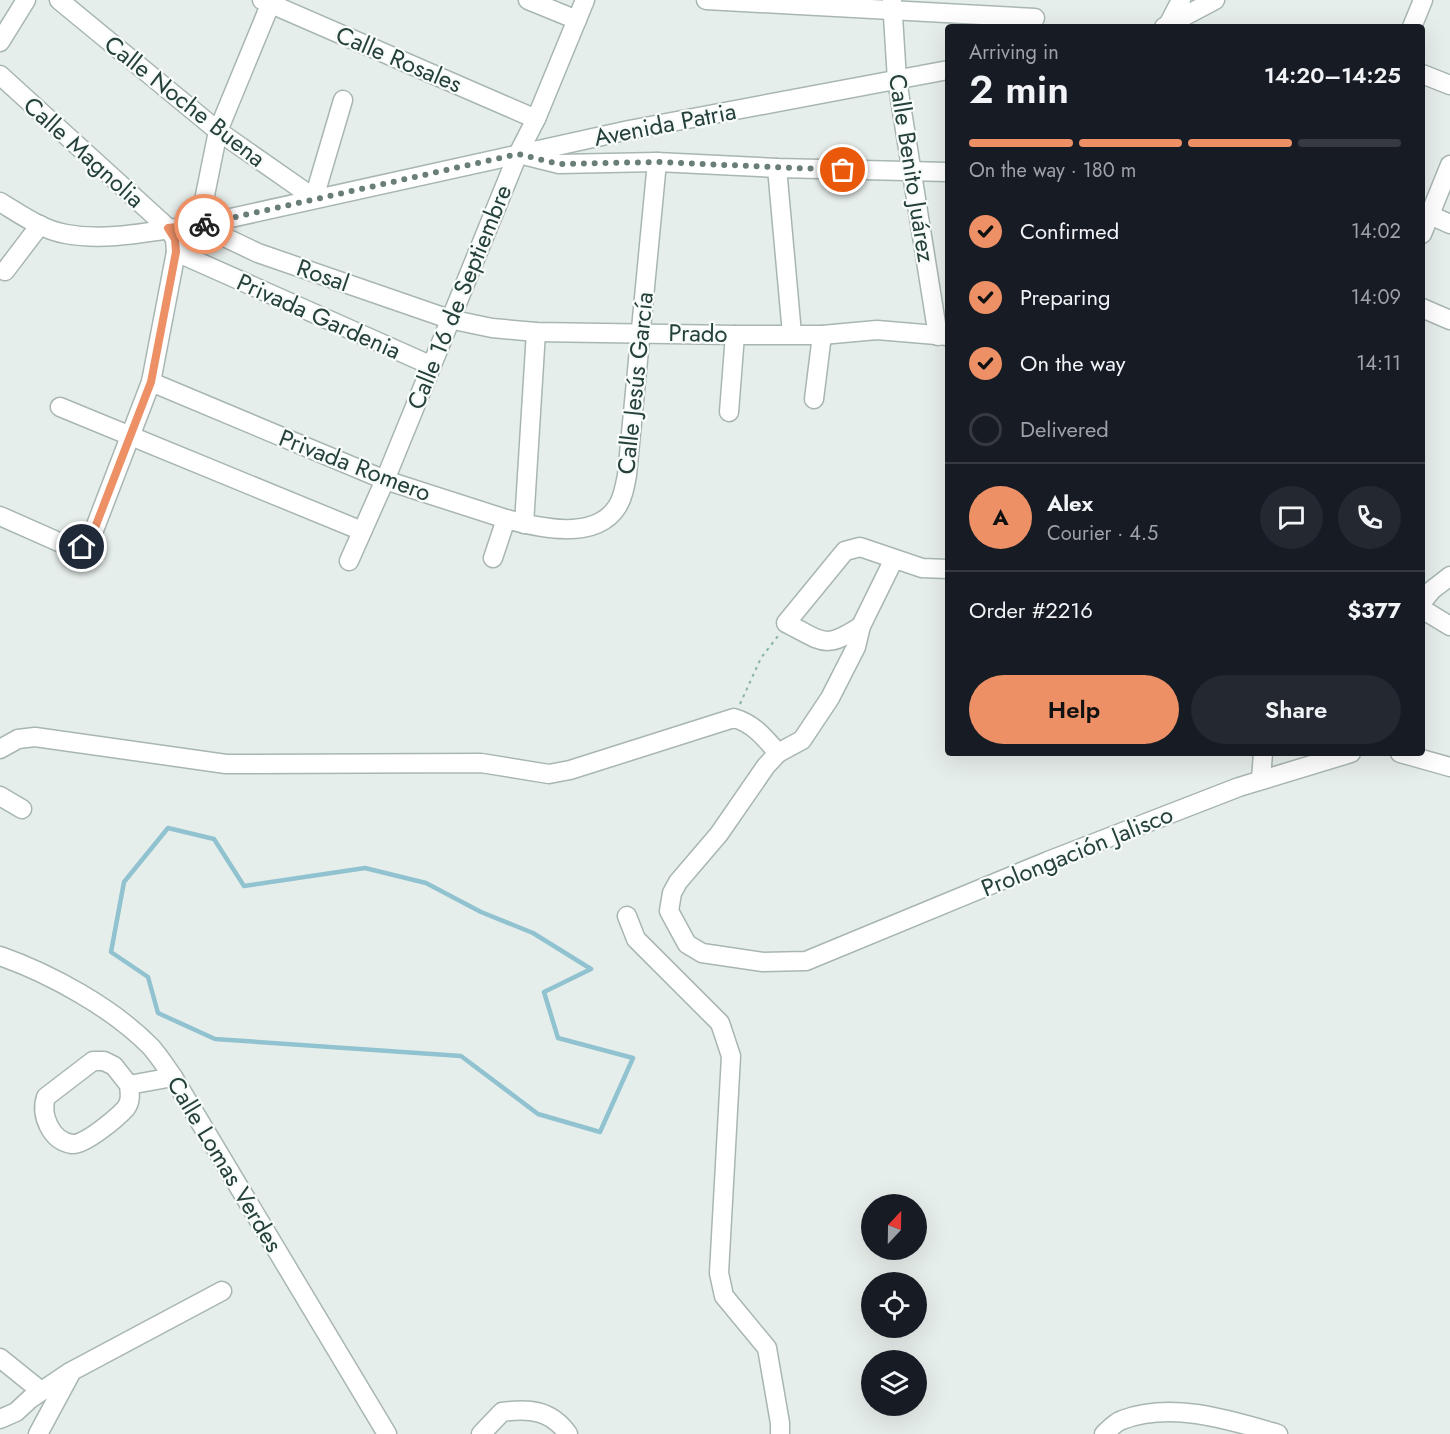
<!DOCTYPE html>
<meta charset="utf-8">
<style>
body{margin:0;font-family:Jost,sans-serif;background:#242831;color:#f1f3f6;height:100vh;display:flex;flex-direction:column;font-size:22px;white-space:nowrap}
*{box-sizing:border-box;margin:0}
p{font-size:20px;color:#9ea1a6}
.icon{flex:none;width:33px;height:33px;fill:none;stroke:currentColor;stroke-width:2;stroke-linecap:round;stroke-linejoin:round}
.map{position:relative;flex:1;overflow:hidden}
.side{position:absolute;left:945px;top:24px;width:480px;height:732px;display:flex;flex-direction:column;background:#171b24;border-radius:6px;box-shadow:0 6px 24px #0002}
.side>*{flex:none}
.needle{width:39px;rotate:22deg}
.fabs{position:absolute;left:861px;top:1194px;display:grid;gap:12px}
.fabs a{display:grid;place-items:center;width:66px;height:66px;border-radius:50%;background:#171b24;box-shadow:0 6px 24px #0002;font-size:30px}
.pin{position:absolute;display:grid;place-items:center;width:51px;height:51px;color:#fff;margin:-26px;border:3px solid #fff;border-radius:50%;box-shadow:0 2px 6px #0007}
.courier{position:absolute;display:grid;place-items:center;width:60px;height:60px;margin:-30px;border:4px solid #ed9066;border-radius:50%;background:#fff;color:#222;box-shadow:0 2px 8px #0007}
.summary em{font-style:normal;font-weight:600}
.summary div{display:flex;flex-direction:column-reverse}
.summary{display:flex;align-items:center;justify-content:space-between;height:102px;padding:0 24px}
h1{font-size:39px;font-weight:600;line-height:45px}
.bar{display:grid;grid-template-columns:repeat(4,1fr);gap:9px 6px;align-content:center;height:72px;padding:0 24px}
.bar i{height:8px;border-radius:4px;background:#363941}
.bar .active{background:#ed9066}
.bar p{grid-column:span 4}
.line{display:flex;align-items:center;gap:15px;padding:0 24px;border-top:2px solid #363941}
.line div{flex:1}
.round{display:grid;place-items:center;flex:none;width:63px;height:63px;border-radius:32px;background:#242831}
ol{padding:0 24px;list-style:none}
li{display:flex;align-items:center;gap:18px;height:66px}
li p{margin-inline-start:auto}
li .icon{padding:6px;border-radius:50%;background:#ed9066;color:#111;stroke-width:4}
li:last-child{color:#9ea1a6}
li i{width:33px;height:33px;border:3px solid #363941;border-radius:50%}
.button{display:flex;gap:12px;margin-top:auto;padding:12px 24px}
.button a{flex:1;height:69px;border-radius:36px;background:#ed9066;color:#111;font-size:24px;font-weight:600;line-height:69px;text-align:center}
.button a+a{background:#242831;color:#f1f3f6}
.map>svg:first-child{display:block}
</style>
<div class="map">
<svg width="1450" height="1434" viewBox="0 0 1450 1434">
<rect width="100%" height="100%" fill="#e6eeeb"/>
<g fill="none" stroke-linecap="round" stroke-linejoin="round">
<path stroke="#91c2d0" stroke-width="4.5" d="M168,828L214,839L244,886L365,868L426,883L481,912L533,933L591,969L544,992L558,1038L633,1058L600,1132L538,1114L461,1056L215,1039L158,1013L148,977L111,952L124,882Z"/>
<g stroke="#a8b6b3" stroke-width="21">
<g id="minor">
<path d="M59,0L218,131L314,198L343,100"/>
<path d="M262,0L536,119"/>
<path d="M272,0L218,131L199,225L258,253L449,319L492,328L536,332L735,335H822L877,330L948,336"/>
<path d="M528,0L577,20"/>
<path d="M706,0L1035,18"/>
<path d="M892,0L897,80L938,336"/>
<path d="M1164,27L1215,0"/>
<path d="M1167,27L1181,0"/>
<path d="M1412,27L1423,0"/>
<path d="M0,42L26,0"/>
<path d="M1422,74L1450,85"/>
<path d="M0,75L168,228L175,239L176,252L151,382L91,538L83,547H70L0,516"/>
<path d="M523,155L559,164L657,162L777,168L948,172"/>
<path d="M777,168L792,334"/>
<path d="M0,202C20,214 42,230 66,234C109,242 156,230 199,225L629,130L948,70"/>
<path d="M1430,215L1450,224"/>
<path d="M1422,234L1450,165"/>
<path d="M176,252L430,365"/>
<path d="M5,271L40,225"/>
<path d="M1422,308L1450,320"/>
<path d="M151,382L385,480L506,519C539,528 595,541 617,507C623,498 625,486 627,475L657,162"/>
<path d="M814,399L822,335"/>
<path d="M60,407L362,531"/>
<path d="M729,412L735,335"/>
<path d="M524,524L536,332"/>
<path d="M493,558L506,519"/>
<path d="M349,561L385,480L518,154L536,119L585,0"/>
<path d="M1422,602L1432,590L1450,576"/>
<path d="M1422,609L1450,626"/>
<path d="M861,626C824,650 824,642 786,623L845,551L860,547L922,568L948,569"/>
<path d="M0,749L18,739L35,737L226,764L481,763L549,774L570,770L734,718C754,724 764,737 778,753L766,766L719,834L678,882L672,893L669,911L687,944L702,953L763,962L806,961L1048,861L1239,787L1351,753"/>
<path d="M778,753L802,740L830,698L856,647L861,626L894,559"/>
<path d="M1400,753L1450,767"/>
<path d="M1261,779L1263,753"/>
<path d="M0,796L22,809"/>
<path d="M627,916L636,939L720,1023L731,1056L719,1273L724,1296L767,1348L780,1423V1434"/>
<path d="M0,956C51,974 113,1008 151,1047C159,1056 166,1067 173,1077L387,1434"/>
<path d="M129,1085C130,1094 131,1101 126,1108C118,1117 84,1146 72,1144C51,1141 40,1115 46,1097L93,1061H104L114,1066L129,1085L173,1077"/>
<path d="M0,1358L41,1391"/>
<path d="M0,1419L16,1412L30,1399L70,1372"/>
<path d="M38,1434L72,1371L222,1291"/>
<path d="M481,1434L502,1412C529,1408 551,1410 568,1434"/>
<path d="M1104,1434C1109,1429 1116,1422 1122,1420C1172,1401 1230,1420 1278,1434"/>
</g>
</g>
<path stroke="#88b1a7" stroke-width="2" stroke-dasharray="3 4.5" stroke-linecap="butt" d="M740,704L761,658L778,636"/>
<use href="#minor" stroke="#fff" stroke-width="18"/>
</g>
<g fill="none" stroke-linecap="round" stroke-linejoin="round">
<path stroke="#697d79" stroke-width="6" stroke-dasharray="0 10.8" d="M204,224L518,154L559,164L657,162L843,170"/>
<path stroke="#ed9066" stroke-width="8" d="M82,547L91,538L151,382L176,252L175,239L168,228L204,224"/>
</g>
<g text-anchor="middle" dominant-baseline="central" stroke-width="4.5" stroke-linejoin="round" paint-order="stroke">
<g font-size="24" fill="#25403b" stroke="#f7fbf9">
<text transform="translate(399 59) rotate(23)">Calle Rosales</text>
<text transform="translate(185 101) rotate(38)">Calle Noche Buena</text>
<text transform="translate(665 124) rotate(-11)">Avenida Patria</text>
<text transform="translate(84 152) rotate(42)">Calle Magnolia</text>
<text transform="translate(912 168) rotate(81)">Calle Benito Juárez</text>
<text transform="translate(323 275) rotate(19)">Rosal</text>
<text transform="translate(459 297) rotate(-68)">Calle 16 de Septiembre</text>
<text transform="translate(319 316) rotate(24)">Privada Gardenia</text>
<text transform="translate(698 333) rotate(1)">Prado</text>
<text transform="translate(635 383) rotate(-84)">Calle Jesús García</text>
<text transform="translate(355 465) rotate(21)">Privada Romero</text>
<text transform="translate(1077 851) rotate(-22)">Prolongación Jalisco</text>
<text transform="translate(225 1164) rotate(59)">Calle Lomas Verdes</text>
</g>
</g>
</svg>
<div class="fabs">
<a><svg class="needle" viewBox="-14 -14 28 28"><path d="M0-13l5 13h-10z" fill="#e53935"/><path d="M0 13l5-13h-10z" fill="#9ea1a6"/></svg></a>
<a><svg class="icon" aria-label="locate" viewBox="0 0 24 24"><circle cx="12" cy="12" r="6"/><path d="M12 2v4M12 18v4M2 12h4M18 12h4"/></svg></a>
<a><svg class="icon" aria-label="layers" viewBox="0 0 24 24"><path d="M12 4l9 5-9 5-9-5zM3 14l9 5 9-5"/></svg></a>
</div>
<div class="pin" style="left:843px;top:170px;background:#ea580c"><svg class="icon" aria-label="bag" viewBox="0 0 24 24"><path d="M5 8h14l-1 12H6zM9 8a3 3 0 0 1 6 0"/></svg></div>
<div class="pin" style="left:82px;top:547px;background:#1f2937"><svg class="icon" aria-label="home" viewBox="0 0 24 24"><path d="M3 11l9-7 9 7M6 9v11h12V9"/></svg></div>
<div class="courier" style="left:204px;top:224px"><svg class="icon" aria-label="bike" viewBox="0 0 24 24"><circle cx="6" cy="16" r="4"/><circle cx="18" cy="16" r="4"/><path d="M6 16l4-8h5l3 8M10 8l3 8H6M13 5h3"/></svg></div>
<section class="side">
<div class="summary"><div><h1>2 min</h1><p>Arriving in</p></div><em>14:20–14:25</em></div>
<div class="bar"><i class="active"></i><i class="active"></i><i class="active"></i><i></i><p>On the way · 180 m</p></div>
<ol>
<li><svg class="icon" aria-label="check" viewBox="0 0 24 24"><path d="M5 12l5 5 9-10"/></svg>Confirmed<p>14:02</p></li>
<li><svg class="icon" aria-label="check" viewBox="0 0 24 24"><path d="M5 12l5 5 9-10"/></svg>Preparing<p>14:09</p></li>
<li><svg class="icon" aria-label="check" viewBox="0 0 24 24"><path d="M5 12l5 5 9-10"/></svg>On the way<p>14:11</p></li>
<li><i></i>Delivered</li>
</ol>
<div class="line" style="height:108px"><b class="round" style="background:#ed9066;color:#111">A</b><div><b>Alex</b><p>Courier · 4.5</p></div><a class="round"><svg class="icon" aria-label="chat" viewBox="0 0 24 24"><path d="M4 5h16v11H9l-5 4z"/></svg></a><a class="round"><svg class="icon" aria-label="phone" viewBox="0 0 24 24"><path d="M5 4h4l2 5-3 2q2 4 5 5l2-3 5 2v4C11 20 4 13 5 4z"/></svg></a></div>
<div class="line" style="height:78px"><div>Order #2216</div><b>$377</b></div>
<div class="button"><a>Help</a><a>Share</a></div>
</section>
</div>
